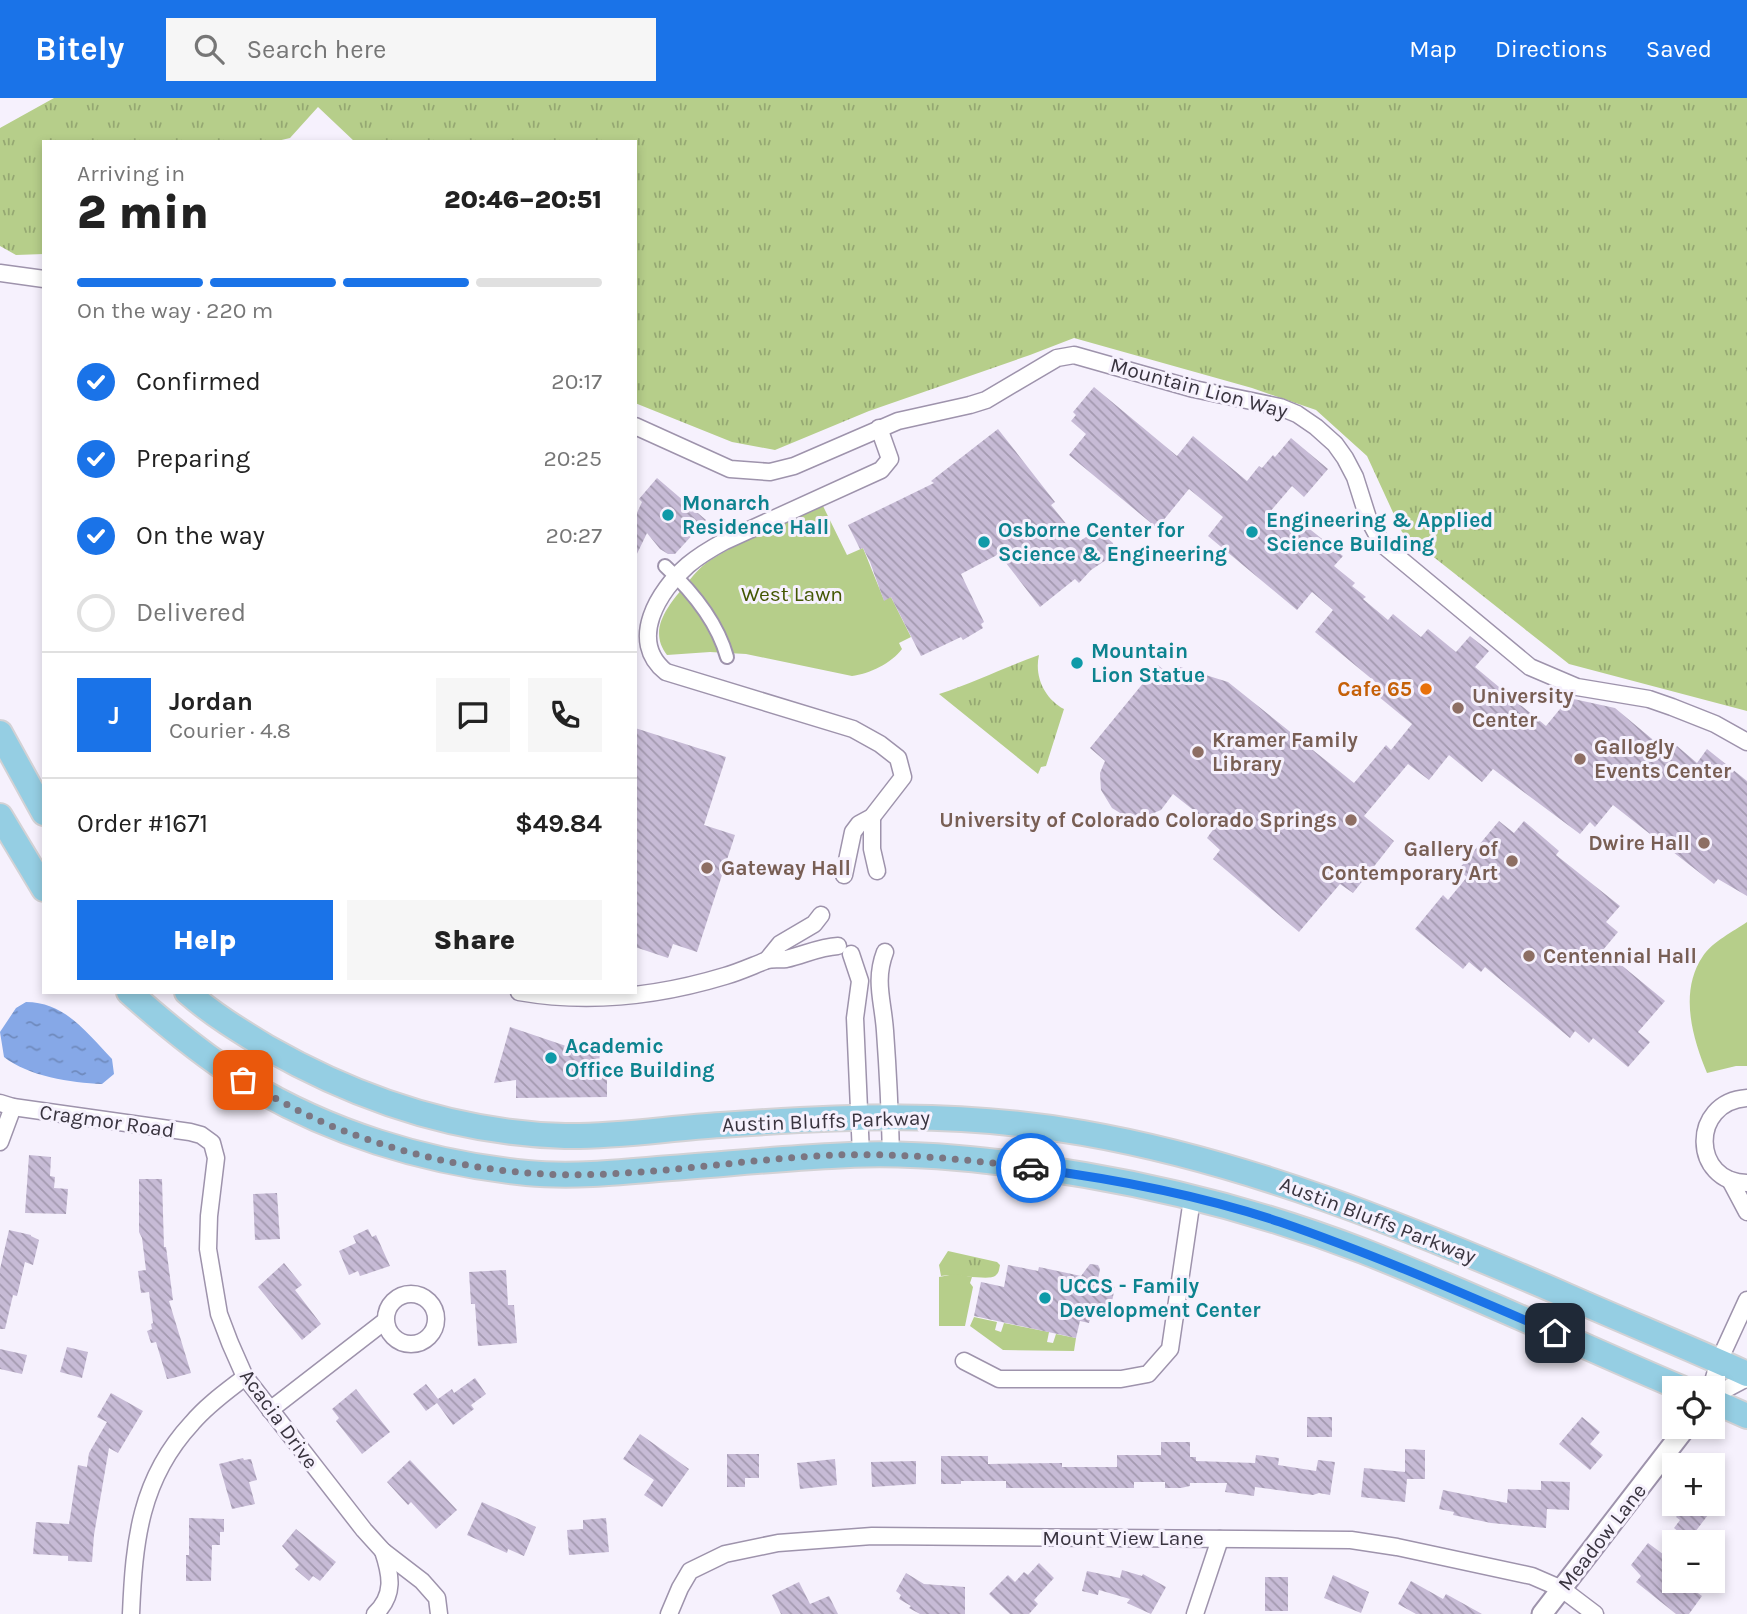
<!DOCTYPE html>
<meta charset="utf-8">
<style>
body{margin:0;font-family:Karla,sans-serif;background:#f6f6f6;color:#222;height:100vh;display:flex;flex-direction:column;font-size:26px;white-space:nowrap}
*{box-sizing:border-box;margin:0}
p{font-size:23px;color:#767676}
.icon{flex:none;width:38px;height:38px;fill:none;stroke:currentColor;stroke-width:2;stroke-linecap:round;stroke-linejoin:round}
.map{position:relative;flex:1;overflow:hidden}
.side{position:absolute;left:42px;top:42px;width:595px;height:854px;display:flex;flex-direction:column;background:#fff;border-radius:0px;box-shadow:0 4px 10px #0003}
.side>*{flex:none}
.fabs{position:absolute;left:1662px;top:1278px;display:grid;gap:14px}
.fabs a{display:grid;place-items:center;width:63px;height:63px;border-radius:0px;background:#fff;box-shadow:0 4px 10px #0003;font-size:35px}
.pin{position:absolute;display:grid;place-items:center;width:60px;height:60px;color:#fff;margin:-30px;border-radius:14px;box-shadow:0 4px 10px #0006}
.courier{position:absolute;display:grid;place-items:center;width:70px;height:70px;margin:-35px;border:5px solid #1a73e8;border-radius:50%;background:#fff;color:#222;box-shadow:0 2px 9px #0007}
.headline em{font-style:normal;font-weight:800}
.headline div{display:flex;flex-direction:column-reverse}
.headline{display:flex;align-items:center;justify-content:space-between;height:119px;padding:0 35px}
h1{font-size:46px;font-weight:800;line-height:52px}
.bar{display:grid;grid-template-columns:repeat(4,1fr);gap:10px 7px;align-content:center;height:84px;padding:0 35px}
.bar i{height:9px;border-radius:5px;background:#e0e0e0}
.bar .active{background:#1a73e8}
.bar p{grid-column:span 4}
.line{display:flex;align-items:center;gap:18px;padding:0 35px;border-top:2px solid #e0e0e0}
.line div{flex:1}
.round{display:grid;place-items:center;flex:none;width:74px;height:74px;border-radius:0px;background:#f6f6f6}
ol{padding:0 35px;list-style:none}
li{display:flex;align-items:center;gap:21px;height:77px}
li p{margin-inline-start:auto}
li .icon{padding:7px;border-radius:50%;background:#1a73e8;color:#fff;stroke-width:4}
li:last-child{color:#767676}
li i{width:38px;height:38px;border:4px solid #e0e0e0;border-radius:50%}
.primary-button{display:flex;gap:14px;margin-top:auto;padding:14px 35px}
.primary-button a{flex:1;height:80px;border-radius:0px;background:#1a73e8;color:#fff;font-size:28px;font-weight:800;line-height:80px;text-align:center}
.primary-button a+a{background:#f6f6f6;color:#222}
header{display:flex;align-items:center;gap:42px;box-sizing:border-box;height:98px;padding:0 35px;background:#1a73e8;color:#fff}
header strong{font-size:33px}
nav{display:flex;gap:38px;margin-inline-start:auto;font-size:24px}
.search{width:490px;height:63px;background:#f6f6f6;display:flex;align-items:center;gap:18px;box-sizing:border-box;padding:0 24px;border-radius:0px;color:#767676;font-size:26px}
.map>svg:first-child{display:block}
</style>
<header>
<strong>Bitely</strong>
<div class="search"><svg class="icon" aria-label="search" viewBox="0 0 24 24"><circle cx="10" cy="10" r="6"/><path d="M15 15l6 6"/></svg>Search here</div>
<nav><a>Map</a><a>Directions</a><a>Saved</a></nav>
</header>
<div class="map">
<svg width="1747" height="1516" viewBox="0 0 1747 1516">
<defs>
<pattern id="grass-tufts" width="24" height="20" patternUnits="userSpaceOnUse" patternTransform="scale(1.75)"><rect width="24" height="20" fill="#b6ce8a"/><path d="M3 7l-1-3M5 7V3M7 7l1-3M15 17l-1-3M17 17v-4M19 17l1-3" fill="none" stroke="#95a872"/></pattern>
<pattern id="water-ripples" width="26" height="14" patternUnits="userSpaceOnUse" patternTransform="scale(1.75)"><rect width="26" height="14" fill="#86a8e7"/><path d="M2 4q2-2 4 0t4 0M15 11q2-2 4 0t4 0" fill="none" stroke="#6f8abd"/></pattern>
<pattern id="building-back-hatch" width="6" height="6" patternUnits="userSpaceOnUse" patternTransform="scale(1.75)"><rect width="6" height="6" fill="#c7bbd6"/><path d="M-1 5l2 2M0 0l6 6M5-1l2 2" fill="none" stroke="#a399af"/></pattern>
</defs>
<rect width="100%" height="100%" fill="#f6f1fd"/>
<g fill="url(#grass-tufts)">
<path d="M54,0H1747V613L1569,566L1402,434L1367,358L1316,312L1252,290L1074,240L1030,257L869,313L775,352L732,344L635,305V44H355L318,9L290,40L273,44H44V156L16,157L0,148V30Z"/>
<path d="M1039,557C1034,579 1045,601 1064,611L1046,668L1041,669L1038,676L939,596C973,585 1005,569 1039,557Z"/>
<path d="M948,1153L997,1164L1000,1167C999,1172 999,1175 995,1178C988,1183 954,1175 941,1178L939,1167Z"/>
</g>
<g fill="#b6ce8a">
<path d="M823,408L847,457L863,450L884,502L891,499L911,539L899,545L902,551C892,565 869,576 852,578L746,556L710,554L667,557C647,531 669,507 686,486C693,478 700,469 709,463C744,440 785,426 823,408Z"/>
<path d="M1747,824V968H1736L1707,975C1692,939 1679,893 1703,858C1712,844 1734,833 1747,824Z"/>
<path d="M955,1176L972,1179L970,1185L973,1189L965,1228H939V1179Z"/>
<path d="M974,1219L997,1224L995,1232L1001,1234L1004,1225L1049,1234L1047,1244L1053,1245L1056,1236L1076,1240L1074,1253L1003,1252L970,1228Z"/>
</g>
<path fill="url(#water-ripples)" d="M26,904C65,904 87,935 112,961L114,976L102,986C71,985 28,978 4,959L0,934L16,910Z"/>
<g fill="url(#building-back-hatch)">
<path d="M1094,289L1177,358L1193,338L1247,383L1259,368L1262,370L1273,357L1275,359L1291,340L1328,371L1304,399L1292,388L1269,415L1298,438L1306,428L1343,458L1334,468L1355,485L1352,488L1366,499L1363,501L1388,522L1393,516L1421,539L1428,531L1456,554L1470,538L1489,553L1475,569L1546,628L1569,600L1615,610L1670,656L1677,648L1697,665L1707,651L1747,683V798L1718,781L1714,786L1613,707L1595,729L1590,724L1580,736L1493,671L1482,684L1449,657L1429,682L1408,666L1364,718L1394,743L1353,795L1340,786L1299,834L1213,761L1220,752L1207,740L1215,729L1173,696L1161,712L1144,719L1125,718L1112,710L1101,692L1100,675L1105,663L1090,650L1158,567L1172,579L1180,569L1228,584L1354,685L1386,647L1391,652L1412,626L1373,594L1379,587L1315,534L1333,512L1312,494L1297,512L1208,438L1223,419L1189,391L1157,430L1069,357L1086,336L1071,323L1076,317L1073,314Z"/>
<path d="M998,331L1055,404L1051,407L1080,443L1092,435L1107,440L1113,445L1115,456L1091,472L1079,485L1075,481L1040,509L999,456L961,476L984,524L981,526L983,530L963,542L961,539L921,558L891,499L884,503L870,464L863,450L860,451L848,427L934,385L931,383Z"/>
<path d="M657,380L706,422L675,456H668L660,451L647,435L635,460V419L642,404L639,401Z"/>
<path d="M635,630L726,659L704,727L735,737L697,854L673,846L668,860L635,849Z"/>
<path d="M1499,723L1514,735L1524,723L1559,753L1556,757L1620,808L1606,824L1618,834L1603,852L1665,903L1638,934L1650,944L1628,969L1593,940L1589,945L1575,933L1570,940L1485,869L1481,874L1469,864L1463,871L1415,831L1443,797L1448,802L1467,779L1458,772Z"/>
<path d="M510,929L569,949H600L599,971H607V999L516,1000V982L494,985Z"/>
<path d="M29,1057L51,1059L50,1078L55,1079L54,1090L68,1091L66,1116L25,1115Z"/>
<path d="M139,1081H162L164,1149H166L173,1202L169,1203L191,1275L173,1280L167,1281L156,1244L151,1245L147,1233L152,1231L151,1226L153,1225L149,1194L141,1195L138,1173L146,1172L142,1140L139,1134Z"/>
<path d="M277,1095L280,1141L255,1142L253,1096Z"/>
<path d="M368,1131L372,1139L376,1137L390,1168L360,1178L358,1173L349,1177L339,1153L356,1145L353,1138Z"/>
<path d="M9,1132L31,1137V1138L39,1142L33,1167L25,1164L17,1198L13,1197L5,1231H0V1171Z"/>
<path d="M284,1165L302,1187L295,1192L321,1226L302,1242L258,1189Z"/>
<path d="M1090,1166L1098,1167L1100,1171L1097,1186L1115,1189L1110,1213L1093,1210L1089,1225L1080,1223L1076,1240L974,1218L981,1184L1004,1189L1008,1167L1038,1173L1039,1169L1081,1178Z"/>
<path d="M506,1172L508,1207H514L517,1245L478,1248L475,1206H471L469,1174Z"/>
<path d="M67,1249L88,1254L82,1280L60,1274Z"/>
<path d="M0,1251L27,1257L22,1276L0,1271Z"/>
<path d="M475,1280L486,1296L471,1307L474,1311L453,1327L437,1305L426,1313L413,1296L426,1286L438,1301L452,1291L454,1295Z"/>
<path d="M356,1291L390,1334L362,1356L336,1323L339,1320L332,1311Z"/>
<path d="M111,1295L143,1313L118,1355L109,1350L94,1437L92,1464L68,1463V1458L33,1456L36,1424L69,1426L78,1367L87,1369L89,1355L107,1324L97,1319Z"/>
<rect x="1307" y="1319" width="25" height="20"/>
<path d="M1582,1319L1600,1334L1590,1346L1603,1357L1590,1372L1559,1346Z"/>
<path d="M640,1336L689,1371L662,1409L644,1397L654,1382L623,1361Z"/>
<path d="M1161,1344H1190V1359H1196V1363L1255,1365L1256,1357L1279,1360L1278,1367L1316,1373L1318,1362L1335,1364L1330,1397L1319,1395L1313,1397L1255,1389L1254,1398L1225,1394L1227,1385H1190V1388L1181,1390H1165V1384H1134V1390H1006V1383H961V1386H941V1358H988V1366L1062,1365V1369H1117V1357H1161Z"/>
<path d="M1405,1351L1425,1352V1381H1407L1405,1404L1361,1399L1364,1370L1405,1374Z"/>
<path d="M727,1356H759V1380H745V1389H727Z"/>
<path d="M243,1360L244,1362L251,1361L257,1382L249,1384L255,1406L232,1411L219,1366Z"/>
<path d="M835,1361L837,1387L800,1391L797,1365Z"/>
<path d="M410,1362L457,1412L436,1431L411,1404L408,1407L387,1384Z"/>
<path d="M916,1363V1386L872,1389L871,1364Z"/>
<path d="M1541,1383L1570,1384L1569,1412L1547,1411L1546,1430L1491,1425L1453,1417L1454,1414L1439,1411L1443,1392L1507,1405L1508,1391L1541,1392Z"/>
<path d="M482,1404L536,1429L524,1458L508,1451L507,1455L467,1437Z"/>
<path d="M1687,1405H1717L1689,1442L1674,1430L1680,1422L1676,1419Z"/>
<path d="M189,1420L224,1421V1434H220V1447H212L211,1483H186V1457H189Z"/>
<path d="M606,1420L609,1454L569,1457L567,1432L583,1431V1422Z"/>
<path d="M296,1431L336,1464L320,1483L313,1478L309,1483L295,1471L299,1467L282,1448Z"/>
<path d="M1648,1445L1675,1465V1482H1680L1702,1498L1689,1516H1676L1636,1484L1641,1478L1631,1467Z"/>
<path d="M1039,1465L1054,1480L1034,1502L1038,1506L1029,1516H1010L989,1496L1008,1477L1015,1484L1024,1474L1028,1477Z"/>
<path d="M1122,1472L1142,1478L1143,1476L1166,1489L1151,1516L1127,1505L1130,1501L1099,1492L1098,1497L1082,1493L1087,1473L1120,1480Z"/>
<path d="M906,1475L924,1486L965,1489V1516H920L909,1510L911,1508L899,1501L901,1497L896,1493Z"/>
<path d="M1333,1477L1369,1494L1361,1515L1324,1500Z"/>
<rect x="1265" y="1479" width="23" height="34"/>
<path d="M1411,1483L1443,1501L1446,1496L1482,1516H1416L1398,1506Z"/>
<path d="M799,1484L810,1506L829,1498L838,1516H781L772,1497Z"/>
</g>
<g fill="none" stroke-linecap="round" stroke-linejoin="round">
<g stroke="#9e93ac" stroke-width="16">
<path id="pedestrian" d="M665,468C692,493 717,523 727,559"/>
</g>
<g stroke="#9e93ac" stroke-width="19">
<g id="minor">
<path d="M0,175L44,181"/>
<path d="M635,328L730,371L770,374L794,368L898,323L970,307L986,302L1057,260L1074,257L1194,291L1280,309L1297,316L1316,329L1335,346L1345,360L1355,379L1368,420L1382,446L1530,569L1577,589L1649,601L1672,609L1715,626L1747,644"/>
<path d="M872,719V751L877,773"/>
<path d="M844,777L853,734L859,726L872,719L903,679L898,660L880,646L853,631L666,574C627,543 659,492 688,467C700,457 712,450 725,443L881,372L890,361L879,330"/>
<path d="M885,854C874,883 883,903 885,933C888,974 890,1016 891,1057"/>
<path d="M851,856L860,883L855,920L861,1057"/>
<path d="M767,862L780,846L814,826L821,817"/>
<path d="M519,894C588,906 659,898 725,878C739,874 752,868 765,863C772,860 779,862 786,861C804,857 819,849 838,848"/>
<path d="M1747,1000C1689,1004 1692,1085 1747,1085"/>
<path d="M0,1005L13,1009L190,1034L201,1037L212,1045L216,1060L209,1118L208,1151L219,1216L230,1245L245,1279L364,1432L383,1453L422,1483L437,1500L439,1516"/>
<path d="M0,1044L13,1009"/>
<path d="M1730,1082L1747,1114"/>
<circle cx="411" cy="1221" r="25"/>
<path d="M964,1263L999,1281H1121L1148,1276L1170,1251L1192,1101"/>
<path d="M1711,1290L1719,1263L1747,1202"/>
<path d="M1713,1298L1747,1280"/>
<path d="M270,1312L385,1223"/>
<path d="M131,1516C134,1443 140,1381 192,1325C207,1307 227,1293 245,1279"/>
<path d="M375,1516C395,1497 391,1477 383,1453"/>
<path d="M669,1516L680,1490L690,1473L725,1456L778,1445L872,1438L1351,1442L1397,1449L1532,1478L1562,1491L1595,1516"/>
<path d="M1195,1516L1220,1441"/>
</g>
</g>
<g stroke="#9e93ac" stroke-width="23">
<path id="tertiary" d="M1542,1516L1687,1328"/>
</g>
<g stroke="#d3d2d5" stroke-width="28">
<g id="primary">
<path d="M0,635L44,715"/>
<path d="M0,718L44,791"/>
<path d="M129,894C164,925 200,955 239,980C325,1034 426,1065 527,1075C570,1079 614,1075 658,1071C716,1067 773,1061 831,1058C914,1052 1002,1063 1085,1077C1179,1093 1274,1119 1363,1153C1470,1195 1575,1245 1681,1290"/>
<path d="M187,894C212,916 240,933 268,950C361,1003 458,1035 565,1038C617,1039 670,1030 721,1027C846,1018 958,1013 1083,1035C1249,1064 1404,1128 1558,1194C1621,1222 1685,1248 1747,1276"/>
<path d="M1713,1303L1747,1318"/>
</g>
</g>
<use href="#pedestrian" stroke="#fff" stroke-width="12"/>
<use href="#minor" stroke="#fff" stroke-width="16"/>
<use href="#tertiary" stroke="#fff" stroke-width="19"/>
<use href="#primary" stroke="#95cee3" stroke-width="24"/>
</g>
<g fill="none" stroke-linecap="round" stroke-linejoin="round">
<path stroke="#7b7682" stroke-width="7" stroke-dasharray="0 12.6" d="M243,982C276,1001 311,1021 347,1034C404,1056 467,1070 528,1075C627,1083 735,1061 835,1057C900,1055 967,1061 1031,1070"/>
<path stroke="#1a73e8" stroke-width="9" d="M1031,1070C1115,1081 1200,1097 1280,1124C1373,1156 1464,1196 1555,1235"/>
</g>
<g fill="#0f9aa8" stroke="#f6f1fd" stroke-width="2.5">
<circle cx="668" cy="417" r="7"/>
<circle cx="1252" cy="434" r="7"/>
<circle cx="984" cy="444" r="7"/>
<circle cx="1077" cy="565" r="7"/>
<circle cx="551" cy="960" r="7"/>
<circle cx="1045" cy="1200" r="7"/>
</g>
<circle fill="#e8710a" stroke="#f6f1fd" stroke-width="2.5" cx="1426" cy="591" r="7"/>
<g fill="#8d6e63" stroke="#f6f1fd" stroke-width="2.5">
<circle cx="1458" cy="610" r="7"/>
<circle cx="1198" cy="654" r="7"/>
<circle cx="1580" cy="661" r="7"/>
<circle cx="1351" cy="722" r="7"/>
<circle cx="1704" cy="745" r="7"/>
<circle cx="1512" cy="763" r="7"/>
<circle cx="707" cy="770" r="7"/>
<circle cx="1529" cy="858" r="7"/>
</g>
<g text-anchor="middle" dominant-baseline="central" stroke-width="6" stroke-linejoin="round" paint-order="stroke">
<g font-size="21" fill="#39343f" stroke="#f6f1fd">
<text transform="translate(1199 290) rotate(15)">Mountain Lion Way</text>
<text transform="translate(107 1023) rotate(8)">Cragmor Road</text>
<text transform="translate(826 1023) rotate(-2)">Austin Bluffs Parkway</text>
<text transform="translate(1378 1122) rotate(21)">Austin Bluffs Parkway</text>
<text transform="translate(279 1321) rotate(54)">Acacia Drive</text>
<text transform="translate(1602 1439) rotate(-52)">Meadow Lane</text>
<text x="1123" y="1440">Mount View Lane</text>
</g>
<g font-size="21" font-weight="bold" fill="#0d838f" stroke="#f6f1fd" text-anchor="start">
<text x="682" y="405">Monarch<tspan x="682" dy="24">Residence Hall</tspan></text>
<text x="1266" y="422">Engineering &amp; Applied<tspan x="1266" dy="24">Science Building</tspan></text>
<text x="998" y="432">Osborne Center for<tspan x="998" dy="24">Science &amp; Engineering</tspan></text>
<text x="1091" y="553">Mountain<tspan x="1091" dy="24">Lion Statue</tspan></text>
<text x="565" y="948">Academic<tspan x="565" dy="24">Office Building</tspan></text>
<text x="1059" y="1188">UCCS - Family<tspan x="1059" dy="24">Development Center</tspan></text>
</g>
<g font-size="21" fill="#435703" stroke="#f6f1fd">
<text x="792" y="496">West Lawn</text>
</g>
<g font-size="21" font-weight="bold" fill="#c56008" stroke="#f6f1fd" text-anchor="end">
<text x="1412" y="591">Cafe 65</text>
</g>
<g font-size="21" font-weight="bold" fill="#785e54" stroke="#f6f1fd" text-anchor="start">
<text x="1472" y="598">University<tspan x="1472" dy="24">Center</tspan></text>
<text x="1212" y="642">Kramer Family<tspan x="1212" dy="24">Library</tspan></text>
<text x="1594" y="649">Gallogly<tspan x="1594" dy="24">Events Center</tspan></text>
<text x="1337" y="722" text-anchor="end">University of Colorado Colorado Springs</text>
<text x="1690" y="745" text-anchor="end">Dwire Hall</text>
<text x="1498" y="751" text-anchor="end">Gallery of<tspan x="1498" dy="24">Contemporary Art</tspan></text>
<text x="721" y="770">Gateway Hall</text>
<text x="1543" y="858">Centennial Hall</text>
</g>
</g>
</svg>
<div class="fabs">
<a><svg class="icon" aria-label="locate" viewBox="0 0 24 24"><circle cx="12" cy="12" r="6"/><path d="M12 2v4M12 18v4M2 12h4M18 12h4"/></svg></a>
<a>+</a>
<a>−</a>
</div>
<div class="pin" style="left:243px;top:982px;background:#ea580c"><svg class="icon" aria-label="bag" viewBox="0 0 24 24"><path d="M5 8h14l-1 12H6zM9 8a3 3 0 0 1 6 0"/></svg></div>
<div class="pin" style="left:1555px;top:1235px;background:#1f2937"><svg class="icon" aria-label="home" viewBox="0 0 24 24"><path d="M3 11l9-7 9 7M6 9v11h12V9"/></svg></div>
<div class="courier" style="left:1031px;top:1070px"><svg class="icon" aria-label="car" viewBox="0 0 24 24"><path d="M5 17H2v-5l4-1 3-4h7l3 4 3 1v5h-3M9 17h6M6 11h13"/><circle cx="7" cy="17" r="2"/><circle cx="17" cy="17" r="2"/></svg></div>
<section class="side">
<div class="headline"><div><h1>2 min</h1><p>Arriving in</p></div><em>20:46–20:51</em></div>
<div class="bar"><i class="active"></i><i class="active"></i><i class="active"></i><i></i><p>On the way · 220 m</p></div>
<ol>
<li><svg class="icon" aria-label="check" viewBox="0 0 24 24"><path d="M5 12l5 5 9-10"/></svg>Confirmed<p>20:17</p></li>
<li><svg class="icon" aria-label="check" viewBox="0 0 24 24"><path d="M5 12l5 5 9-10"/></svg>Preparing<p>20:25</p></li>
<li><svg class="icon" aria-label="check" viewBox="0 0 24 24"><path d="M5 12l5 5 9-10"/></svg>On the way<p>20:27</p></li>
<li><i></i>Delivered</li>
</ol>
<div class="line" style="height:126px"><b class="round" style="background:#1a73e8;color:#fff">J</b><div><b>Jordan</b><p>Courier · 4.8</p></div><a class="round"><svg class="icon" aria-label="chat" viewBox="0 0 24 24"><path d="M4 5h16v11H9l-5 4z"/></svg></a><a class="round"><svg class="icon" aria-label="phone" viewBox="0 0 24 24"><path d="M5 4h4l2 5-3 2q2 4 5 5l2-3 5 2v4C11 20 4 13 5 4z"/></svg></a></div>
<div class="line" style="height:91px"><div>Order #1671</div><b>$49.84</b></div>
<div class="primary-button"><a>Help</a><a>Share</a></div>
</section>
</div>
